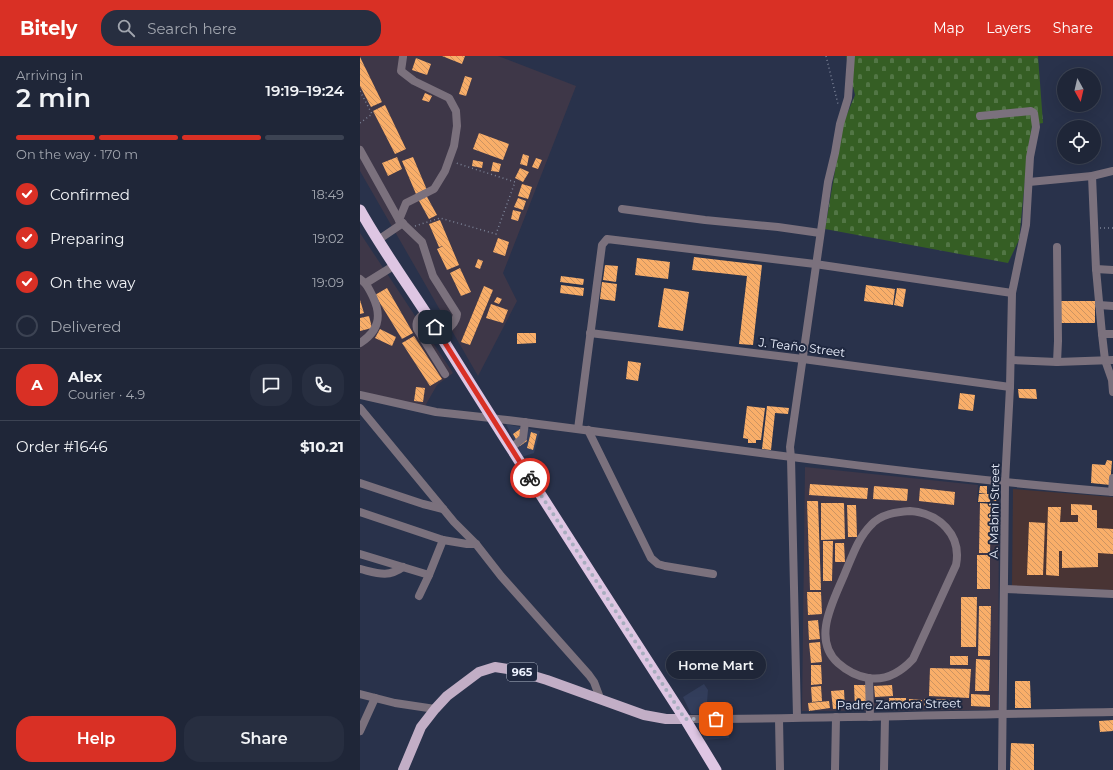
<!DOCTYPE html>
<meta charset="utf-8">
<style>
body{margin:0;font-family:Montserrat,sans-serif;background:#272e40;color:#f1f3f6;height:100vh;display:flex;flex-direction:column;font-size:15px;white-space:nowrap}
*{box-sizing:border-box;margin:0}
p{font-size:13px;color:#a1a5ae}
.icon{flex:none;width:22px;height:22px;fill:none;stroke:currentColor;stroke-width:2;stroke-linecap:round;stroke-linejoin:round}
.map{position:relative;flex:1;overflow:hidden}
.side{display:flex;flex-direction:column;background:#1f2638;width:360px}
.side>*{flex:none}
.needle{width:26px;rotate:172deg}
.controls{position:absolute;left:697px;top:12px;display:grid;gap:8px}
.controls a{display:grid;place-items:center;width:44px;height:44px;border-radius:50%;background:#1f2638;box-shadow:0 4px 16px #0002,0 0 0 1px #3c4353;font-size:20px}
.pin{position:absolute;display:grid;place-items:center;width:34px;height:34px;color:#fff;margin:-17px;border-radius:8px;box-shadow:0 2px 6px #0006}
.courier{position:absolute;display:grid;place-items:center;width:40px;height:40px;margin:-20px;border:3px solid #d93025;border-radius:50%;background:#fff;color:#222;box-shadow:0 1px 5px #0007}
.bubble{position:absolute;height:28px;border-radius:14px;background:#1f2638;box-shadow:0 4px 16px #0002,0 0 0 1px #3c4353;font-size:13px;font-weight:600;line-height:28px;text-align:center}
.overview em{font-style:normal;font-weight:600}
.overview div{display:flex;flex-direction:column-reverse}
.overview{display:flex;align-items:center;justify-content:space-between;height:68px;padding:0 16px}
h1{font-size:26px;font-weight:600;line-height:30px}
.bar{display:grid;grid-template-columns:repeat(4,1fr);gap:6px 4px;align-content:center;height:48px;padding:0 16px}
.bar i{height:5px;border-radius:3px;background:#3c4353}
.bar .active{background:#d93025}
.bar p{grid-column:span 4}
.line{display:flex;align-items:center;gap:10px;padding:0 16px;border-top:1px solid #3c4353}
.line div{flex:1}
.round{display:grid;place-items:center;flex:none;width:42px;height:42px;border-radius:16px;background:#272e40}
ol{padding:0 16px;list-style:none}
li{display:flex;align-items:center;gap:12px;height:44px}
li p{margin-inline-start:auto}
li .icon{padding:4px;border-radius:50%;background:#d93025;color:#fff;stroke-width:4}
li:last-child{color:#a1a5ae}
li i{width:22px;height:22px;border:2px solid #3c4353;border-radius:50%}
.primary-button{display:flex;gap:8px;margin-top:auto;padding:8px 16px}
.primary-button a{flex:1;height:46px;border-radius:16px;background:#d93025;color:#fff;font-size:16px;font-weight:600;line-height:46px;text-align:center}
.primary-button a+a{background:#272e40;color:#f1f3f6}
header{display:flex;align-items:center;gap:24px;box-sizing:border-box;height:56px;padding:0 20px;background:#d93025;color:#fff}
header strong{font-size:19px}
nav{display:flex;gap:22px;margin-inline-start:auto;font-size:14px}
.search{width:280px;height:36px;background:#272e40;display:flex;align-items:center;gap:10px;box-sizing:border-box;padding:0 14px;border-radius:16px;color:#a1a5ae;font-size:15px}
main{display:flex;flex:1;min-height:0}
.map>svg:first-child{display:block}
</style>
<header>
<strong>Bitely</strong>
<div class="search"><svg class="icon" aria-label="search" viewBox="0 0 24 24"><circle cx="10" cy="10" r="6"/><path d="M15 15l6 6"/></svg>Search here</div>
<nav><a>Map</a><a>Layers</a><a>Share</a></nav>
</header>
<main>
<section class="side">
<div class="overview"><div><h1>2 min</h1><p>Arriving in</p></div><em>19:19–19:24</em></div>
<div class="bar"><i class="active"></i><i class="active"></i><i class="active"></i><i></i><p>On the way · 170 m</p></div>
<ol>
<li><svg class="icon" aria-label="check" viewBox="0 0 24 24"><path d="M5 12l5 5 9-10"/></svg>Confirmed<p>18:49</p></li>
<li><svg class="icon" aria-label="check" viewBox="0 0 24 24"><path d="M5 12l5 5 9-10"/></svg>Preparing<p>19:02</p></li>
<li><svg class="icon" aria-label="check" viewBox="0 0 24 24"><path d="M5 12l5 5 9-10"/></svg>On the way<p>19:09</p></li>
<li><i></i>Delivered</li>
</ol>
<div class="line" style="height:72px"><b class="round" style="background:#d93025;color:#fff">A</b><div><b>Alex</b><p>Courier · 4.9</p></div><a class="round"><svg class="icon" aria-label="chat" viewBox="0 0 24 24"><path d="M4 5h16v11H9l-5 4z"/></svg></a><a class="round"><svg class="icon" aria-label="phone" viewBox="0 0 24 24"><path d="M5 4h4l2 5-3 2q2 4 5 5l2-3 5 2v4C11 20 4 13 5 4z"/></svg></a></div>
<div class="line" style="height:52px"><div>Order #1646</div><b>$10.21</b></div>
<div class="primary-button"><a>Help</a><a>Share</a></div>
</section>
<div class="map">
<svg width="753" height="714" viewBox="0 0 753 714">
<defs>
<pattern id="cemetery-stones" width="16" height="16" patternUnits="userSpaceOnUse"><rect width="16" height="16" fill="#355e24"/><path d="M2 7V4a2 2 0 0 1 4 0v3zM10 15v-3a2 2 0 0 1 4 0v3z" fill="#527645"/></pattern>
<pattern id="building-back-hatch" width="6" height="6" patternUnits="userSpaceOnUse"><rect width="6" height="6" fill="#f9ae69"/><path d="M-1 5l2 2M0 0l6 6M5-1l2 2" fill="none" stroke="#cc9462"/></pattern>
</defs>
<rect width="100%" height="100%" fill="#29324b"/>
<g fill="#333e5c">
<path d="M146,368L180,375L174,397L162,401Z"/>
<path d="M344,628L348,634L346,659L331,658L323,641Z"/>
<path d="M335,665H368L369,682L345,684Z"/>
</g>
<g fill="#3e3748">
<path d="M0,0H138L216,30L143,217L157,245L118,320L0,115Z"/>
<path d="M0,177L93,317L77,329L65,350L41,346L0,335Z"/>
<path d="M445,411L618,429L617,447L639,448L638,654L442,655Z"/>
</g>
<path fill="#493434" d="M653,433L753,441V534L652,530Z"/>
<path fill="url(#cemetery-stones)" d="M486,0H678L683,67L672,69L665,124L659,184L648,207L465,173L483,68L495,39Z"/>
<g fill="url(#building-back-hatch)">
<path d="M82,0H105L102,8Z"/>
<path d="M0,1L22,46L11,51L0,30Z"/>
<path d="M56,2L71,8L67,19L52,14Z"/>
<path d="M105,20L112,22L106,40L99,38Z"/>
<path d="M65,37L72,40L69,46L62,44Z"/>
<path d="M25,49L46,93L35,98L13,55Z"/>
<path d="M119,77L149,88L143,104L113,93Z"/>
<path d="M163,98L169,100L167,110L160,108Z"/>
<path d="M37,101L42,113L28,120L22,107Z"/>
<path d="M53,101L67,134L56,138L42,105Z"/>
<path d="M176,102L182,104L178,113L172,111Z"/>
<path d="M113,104L123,106L122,112L112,110Z"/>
<path d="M133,106L141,108L139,116L131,115Z"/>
<path d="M160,112L169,116L163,126L155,122Z"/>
<path d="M162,128L172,131L168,143L158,140Z"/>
<path d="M66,139L77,159L69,163L58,143Z"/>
<path d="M158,142L166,145L163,154L154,151Z"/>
<path d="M153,154L161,156L158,165L151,163Z"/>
<path d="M80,164L99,209L87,214L77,193L83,190L79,191L69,168Z"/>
<path d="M138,182L149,186L145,200L133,196Z"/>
<path d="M334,201L402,209L393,289L379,288L387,220L332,214Z"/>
<path d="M277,202L310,206L308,223L275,219Z"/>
<path d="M118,203L123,205L120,213L115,211Z"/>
<path d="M245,209L258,210L256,226L243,224Z"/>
<path d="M100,212L111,236L101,240L90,217Z"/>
<path d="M201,220L224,223L223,229L200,226Z"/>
<path d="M242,226L257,228L255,245L240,243Z"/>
<path d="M201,229L224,232L223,240L200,237Z"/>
<path d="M506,229L535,233L533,249L504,245Z"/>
<path d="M124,230L133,234L110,289L101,286Z"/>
<path d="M27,232L53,277L42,283L15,239Z"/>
<path d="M304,232L329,236L323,275L298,271Z"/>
<path d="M537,232L546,233L543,251L534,249Z"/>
<path d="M137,241L142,243L139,248L134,246Z"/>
<path d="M0,244L4,257L0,258Z"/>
<rect x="701" y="245" width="34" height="22"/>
<path d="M131,248L148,254L143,267L126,262Z"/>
<path d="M9,260L12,272L0,275V262Z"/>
<path d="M20,273L36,281L32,290L15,282Z"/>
<path d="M157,277H176V287L157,288Z"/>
<path d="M54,280L82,323L70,330L42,287Z"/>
<path d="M268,305L281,307L278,325L266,323Z"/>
<path d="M56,331L65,332L63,346L54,345Z"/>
<path d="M658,333H676L677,343L659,342Z"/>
<path d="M600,337L615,339L613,355L598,353Z"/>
<path d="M387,350L405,352L401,384H396V387H388V383L383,382Z"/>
<path d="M407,350L429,352L428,358L415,357L411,394L402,393Z"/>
<path d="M160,373L167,385L160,390L153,378Z"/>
<path d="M171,376L177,378L173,394L167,392Z"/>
<path d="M747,404L752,405L750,429L731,427L732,408L745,409Z"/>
<path d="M450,428L508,432L507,443L449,439Z"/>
<path d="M514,430L548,433L547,445L513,443Z"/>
<path d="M620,430H627V438L619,437Z"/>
<path d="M560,432L595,436L594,449L559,445Z"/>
<path d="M619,438H631L630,446H618Z"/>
<path d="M633,438L638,439V445H632Z"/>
<path d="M447,445H458L461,534H450Z"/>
<path d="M461,447H484L485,483L461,484Z"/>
<path d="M620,447L631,448L630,497H619Z"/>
<path d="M711,448L732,449V454H737V472L753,473V498L738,497V511L702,512V495H699V520L686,519L688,451H701L700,466H718V459H711Z"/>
<path d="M487,449H496L497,481H488Z"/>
<path d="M669,466L685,467L683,519H667Z"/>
<path d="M463,485H473L472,525H463Z"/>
<path d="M475,487H484L485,506H475Z"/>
<rect x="617" y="499" width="13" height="34"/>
<path d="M447,536H461L462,558L448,559Z"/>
<path d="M601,541H617L616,591H601Z"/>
<path d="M619,550H631L630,600H618Z"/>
<path d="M458,564L460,583L449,584L448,565Z"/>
<path d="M460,586L462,606L451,607L449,587Z"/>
<rect x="590" y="600" width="18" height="9"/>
<path d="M616,603L630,604L629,635H615Z"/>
<path d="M451,609H461L462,628L451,629Z"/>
<path d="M570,612L611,613L609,642L569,640Z"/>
<path d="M655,625H670L671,652H655Z"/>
<path d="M494,629H506V653H495Z"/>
<path d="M532,629L533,640L515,641L514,630Z"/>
<path d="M461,630L462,645L452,646L451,631Z"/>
<path d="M484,634L485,652L473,653L471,635Z"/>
<path d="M611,638L630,639V651L611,650Z"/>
<rect x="529" y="642" width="17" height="10"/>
<path d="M549,643L562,644V651H549Z"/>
<rect x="564" y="643" width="22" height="9"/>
<path d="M589,644H596L597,652H590Z"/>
<path d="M469,645L470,652L449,655L448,647Z"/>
<path d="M753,664V675L740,676L739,665Z"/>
<path d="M651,687L674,688V714H650Z"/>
</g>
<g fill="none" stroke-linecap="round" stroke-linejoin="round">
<g stroke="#7b8296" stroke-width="1.5" stroke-dasharray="1 3" stroke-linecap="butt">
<path d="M466,0L478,48"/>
<path d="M0,35L12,58L0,67"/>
<path d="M55,170L80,162L136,178L155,126L96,107"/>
<path d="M740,172H753"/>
</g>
<g stroke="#7b717d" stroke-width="8">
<path d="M620,60L671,55L674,57L676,71L670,101L666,169L652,237L650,331L645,427L642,714"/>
<path d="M0,94L39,164L62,186L73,220L97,258C96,268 87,274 80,280"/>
<path d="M732,120L736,213L742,278L745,304L752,324L753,336"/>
<path d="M669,126L732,120L753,115"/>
<path d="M262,153L345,164L418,171L460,177"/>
<path d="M39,164L46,147L74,133L85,115L94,90L97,70L96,55L89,42L54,25L41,15L43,1"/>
<path d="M18,184L43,167"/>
<path d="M736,213L753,214"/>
<path d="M0,223C7,228 9,233 13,241C22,260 19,275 0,287"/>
<path d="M6,227L35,209"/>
<path d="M739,249L753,250"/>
<path d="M65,256C59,262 55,264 57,273L85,318"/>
<path d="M230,277L443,303L650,331"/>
<path d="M742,278H753"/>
<path d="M651,304L697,306L753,304"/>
<path d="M697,306L698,285L697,191"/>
<path d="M0,339L76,356L131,362C338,388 545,419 753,436"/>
<path d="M0,352L94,466L116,488L141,520L229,619L234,626L240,642"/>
<path d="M218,373L242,189L247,183L455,208L652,237"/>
<path d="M228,374L291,502L298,508L305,510L353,518"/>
<path d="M149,390L156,388L163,382L165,366"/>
<path d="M0,427L63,448L83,453"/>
<path d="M752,436L753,422"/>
<path d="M550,455C579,457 602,479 596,509L553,603C541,616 526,625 508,622C496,620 487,615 478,607C451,583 474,544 485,517C492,501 498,482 511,469C521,458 536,456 550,455Z"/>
<path d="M0,456L83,484L107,488H116"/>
<path d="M0,498L69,519L83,484"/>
<path d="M0,513C17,517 28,522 43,511"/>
<path d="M645,533L753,538"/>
<path d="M59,540L69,519"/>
<path d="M509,622L510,661"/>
<path d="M0,638L35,647L75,653"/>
<path d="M437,661L431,402L430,391L468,126L475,97L480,68L488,42L491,0"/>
<path d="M325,663C468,663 610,658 753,656"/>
<path d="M419,663L420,714"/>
<path d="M0,675L15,642"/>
<path d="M475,714L476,661"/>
<path d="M524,714L525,661"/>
</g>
<path stroke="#c2aec6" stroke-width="10" d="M43,714L61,671L75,653L87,640L119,616L135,611L154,614L187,624L284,659L306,663H325"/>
<path stroke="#dec6e3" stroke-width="11" d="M0,154C24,197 54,237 80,279C160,408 243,536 325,663L356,714"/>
</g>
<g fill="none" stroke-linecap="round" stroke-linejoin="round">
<path stroke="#a8aebf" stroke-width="4" stroke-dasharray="0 7.2" d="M170,422L325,663H356"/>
<path stroke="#d93025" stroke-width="5" d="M75,271L170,422"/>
</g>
<g text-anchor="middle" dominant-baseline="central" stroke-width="4" stroke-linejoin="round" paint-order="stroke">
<rect fill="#1f2840" stroke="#aeb5c5" stroke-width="1" x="147" y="607" width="30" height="18" rx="3"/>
<g font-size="11" font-weight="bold" fill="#ecf1fe">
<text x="162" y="616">965</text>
</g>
<g font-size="12" fill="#ecf1fe" stroke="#1f2840">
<text transform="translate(442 291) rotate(7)">J. Teaño Street</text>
<text transform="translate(634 455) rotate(-89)">A. Mabini Street</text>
<text transform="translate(539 648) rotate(-1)">Padre Zamora Street</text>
</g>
</g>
</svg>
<div class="controls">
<a><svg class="needle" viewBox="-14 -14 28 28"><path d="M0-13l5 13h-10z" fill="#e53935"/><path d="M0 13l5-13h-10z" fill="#a1a5ae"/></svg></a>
<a><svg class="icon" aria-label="locate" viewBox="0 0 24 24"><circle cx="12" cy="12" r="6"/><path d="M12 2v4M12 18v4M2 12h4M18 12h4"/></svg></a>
</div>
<div class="pin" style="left:356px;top:663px;background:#ea580c"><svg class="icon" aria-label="bag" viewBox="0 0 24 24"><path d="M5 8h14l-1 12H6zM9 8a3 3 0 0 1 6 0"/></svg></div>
<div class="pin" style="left:75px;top:271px;background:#1f2937"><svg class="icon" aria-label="home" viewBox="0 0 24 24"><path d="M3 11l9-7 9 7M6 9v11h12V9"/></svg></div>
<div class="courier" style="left:170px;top:422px"><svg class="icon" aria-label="bike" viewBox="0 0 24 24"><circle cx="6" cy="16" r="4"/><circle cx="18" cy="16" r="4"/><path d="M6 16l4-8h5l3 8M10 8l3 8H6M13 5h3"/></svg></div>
<div class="bubble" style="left:306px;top:595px;width:100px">Home Mart</div>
</div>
</main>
